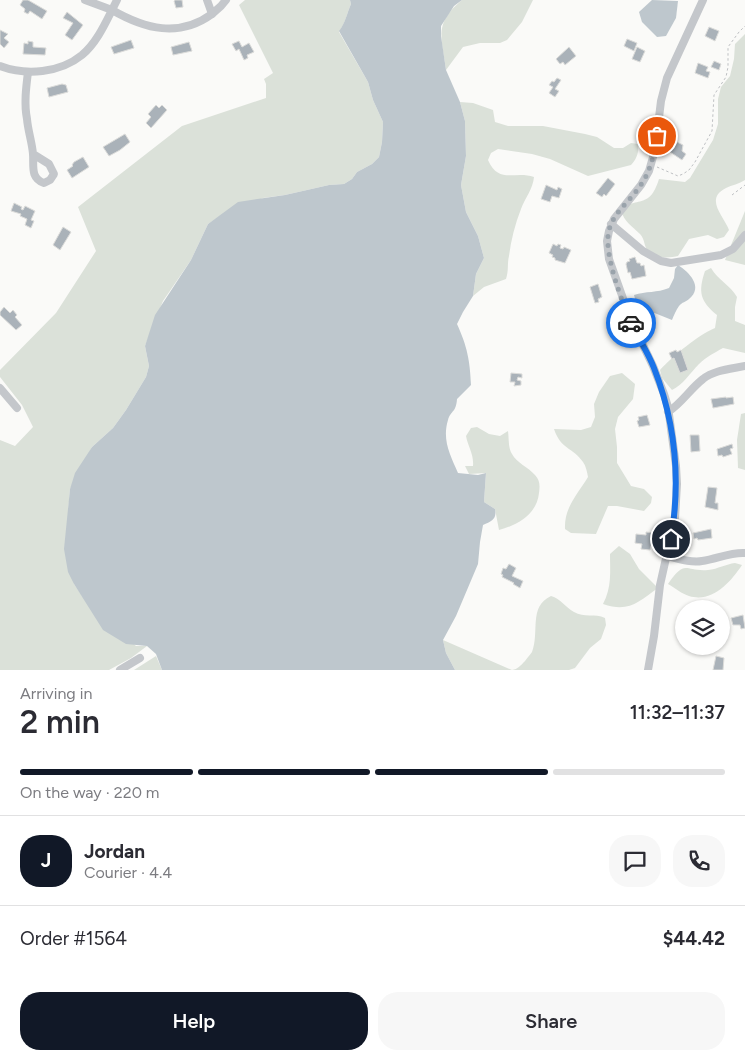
<!DOCTYPE html>
<meta charset="utf-8">
<style>
body{margin:0;font-family:Figtree,sans-serif;background:#f7f7f7;color:#2b2b33;height:100vh;display:flex;flex-direction:column;font-size:19px;white-space:nowrap}
*{box-sizing:border-box;margin:0}
p{font-size:16px;color:#7c7c81}
.icon{flex:none;width:28px;height:28px;fill:none;stroke:currentColor;stroke-width:2;stroke-linecap:round;stroke-linejoin:round}
.map{position:relative;height:670px;overflow:hidden}
.side{display:flex;flex-direction:column;background:#fff;flex:1}
.side>*{flex:none}
.tools{position:absolute;left:675px;top:600px;display:grid;gap:10px}
.tools a{display:grid;place-items:center;width:55px;height:55px;border-radius:50%;background:#fff;box-shadow:0 1px 4px #0004;font-size:25px}
.pin{position:absolute;display:grid;place-items:center;width:42px;height:42px;color:#fff;margin:-21px;border:2px solid #fff;border-radius:50%;box-shadow:0 1px 5px #0007}
.courier{position:absolute;display:grid;place-items:center;width:50px;height:50px;margin:-25px;border:4px solid #1a73e8;border-radius:50%;background:#fff;color:#222;box-shadow:0 1px 6px #0007}
.head em{font-style:normal;font-weight:600}
.head div{display:flex;flex-direction:column-reverse}
.head{display:flex;align-items:center;justify-content:space-between;height:85px;padding:0 20px}
h1{font-size:32px;font-weight:600;line-height:38px}
.bar{display:grid;grid-template-columns:repeat(4,1fr);gap:8px 5px;align-content:center;height:60px;padding:0 20px}
.bar i{height:6px;border-radius:4px;background:#e1e1e2}
.bar .selected{background:#111827}
.bar p{grid-column:span 4}
.line{display:flex;align-items:center;gap:12px;padding:0 20px;border-top:1px solid #e1e1e2}
.line div{flex:1}
.round{display:grid;place-items:center;flex:none;width:52px;height:52px;border-radius:20px;background:#f7f7f7}
.action{display:flex;gap:10px;margin-top:auto;padding:10px 20px}
.action a{flex:1;height:58px;border-radius:20px;background:#111827;color:#fff;font-size:20px;font-weight:600;line-height:58px;text-align:center}
.action a+a{background:#f7f7f7;color:#2b2b33}
.map>svg:first-child{display:block}
</style>
<div class="map">
<svg width="745" height="670" viewBox="0 0 745 670">
<rect width="100%" height="100%" fill="#fafaf8"/>
<g fill="#dbe1d9">
<path d="M245,0H350L351,4C347,13 345,24 339,32L368,82L373,100L383,122L382,142L379,157L372,164L357,172L352,179L344,184L329,185L285,195L263,198L220,216L208,224L191,260L163,301L150,333L145,346L149,366L146,377L126,410L113,428L92,447L70,489L68,513L74,584L85,600L136,646H147L131,658L109,670H0V440L15,446L33,427L22,405L0,377V370L56,313L96,251L78,207L182,126L266,98V84L264,79L273,73L239,5Z"/>
<path d="M462,0H533L522,22L507,40L500,43H480L463,47L446,70C442,38 433,24 462,0Z"/>
<path d="M745,34V180C739,184 732,185 726,188C704,199 724,216 729,230L724,237L717,239L708,235L689,239L678,256C670,258 654,259 648,251C644,247 645,239 640,234C632,226 624,222 621,210C632,200 639,204 648,198C654,194 657,185 659,179L685,182L690,178L713,140L718,124V99L721,87L730,76L734,59L735,44Z"/>
<path d="M460,102L473,103L493,110L495,122L508,126H543L585,134L597,137L614,148H623L631,143L638,144C639,152 637,159 631,165L588,176L550,159L532,154L498,149L491,153L488,160C499,185 515,170 534,177C533,189 525,198 521,209C515,224 511,240 509,256C507,264 509,270 506,279L484,287L473,296L476,274L484,258L478,236L466,212L461,185L466,156L465,121Z"/>
<path d="M745,211V265L725,260Z"/>
<path d="M711,268C718,280 730,285 737,297L735,307V321L745,325V353L723,348C714,353 706,357 699,364C690,373 683,385 672,390L662,378L660,370C673,356 698,335 715,328L717,315C700,301 698,292 705,271Z"/>
<path d="M622,373L635,384L633,399L618,417L615,429L617,447V463L631,486L644,489L652,497L651,503L644,511L617,506H608L596,534L571,533L565,529C564,507 578,494 588,477C587,472 586,466 583,462C573,447 561,450 554,429L581,430L591,427L595,417L594,404L599,392L610,376Z"/>
<path d="M745,413V470L738,468L737,440L741,414Z"/>
<path d="M477,427L489,434L500,436L508,431C509,438 508,448 512,454C517,463 528,467 535,475C540,480 540,486 539,493C537,514 518,525 499,530L495,509L484,502L486,473L469,474L465,466H473C474,454 468,447 466,436L471,428Z"/>
<path d="M619,546L630,554L639,569L658,588C638,602 629,613 603,604C612,587 610,572 610,554Z"/>
<path d="M735,563L742,565C730,583 712,603 689,596C682,594 675,588 668,584C686,558 684,572 708,570C718,569 726,564 735,563Z"/>
<path d="M551,596C561,599 565,607 574,612C584,618 595,613 605,618L606,625L601,639L590,648L575,668L569,670H455L446,653L443,640L512,670C518,669 520,666 525,661C527,658 530,655 532,652C540,632 528,607 551,596Z"/>
<path d="M156,656L162,670H134Z"/>
</g>
<g fill="#bec7cd">
<path d="M350,0H462L454,6L441,26V36L446,70L460,102L465,121L466,156L461,185L466,212L478,236L484,258L476,274L473,296L463,312L457,324C467,346 470,360 471,385L457,399C456,413 451,410 448,420C442,440 450,455 458,473L478,475L486,473L484,502L495,509C497,519 492,521 483,525L480,542L478,564L456,616L443,640L446,653L455,670H162L156,654L147,646L126,644L103,630L74,584L68,572L64,549L70,489L75,473L92,447L113,428L126,410L146,377L149,366L145,346L155,315L191,260L208,224L238,202L285,195L329,185L344,184L352,179L357,172L372,164L379,157L382,142L383,122L373,100L368,82L339,31C345,24 347,13 351,4Z"/>
<path d="M652,0L678,1L676,18L666,36L657,37L642,22L639,12Z"/>
<path d="M678,265C689,272 704,287 689,299C686,302 682,302 679,306C676,310 674,315 672,320L637,306L634,295C646,291 657,293 669,288L674,278L675,269Z"/>
</g>
<g fill="#aab2b9" stroke="#dcdcda">
<path d="M23,0H28L47,11L42,19L30,11L28,14L24,12L25,9L20,5Z"/>
<path d="M175,0H182L183,7L176,8L174,1Z"/>
<path d="M67,12L83,25L72,40L65,35L73,23L63,18Z"/>
<path d="M709,27L719,31L715,41L705,36Z"/>
<path d="M0,30L8,34L4,38L9,42L4,48L0,44Z"/>
<path d="M627,39L637,43L634,51L624,46Z"/>
<path d="M131,40L134,48L114,54L111,47Z"/>
<path d="M28,41L33,42V47L46,48L45,55L23,54L24,43L28,44Z"/>
<path d="M239,41L242,47L249,43L254,52L247,55L248,58L244,60L239,49L236,51L232,44Z"/>
<path d="M189,42L192,51L173,55L171,47Z"/>
<path d="M569,47L576,56L565,65L563,62L560,64L556,59Z"/>
<path d="M637,47L645,51L640,62L632,59Z"/>
<path d="M714,61L721,64L719,70L711,67Z"/>
<path d="M698,63L708,67L706,71L710,72L708,78L695,73Z"/>
<path d="M557,78L561,80L555,89L559,91L555,97L549,93L553,87L549,85L552,81L554,82Z"/>
<path d="M62,84L66,85L68,92L49,97L47,88Z"/>
<path d="M156,105L159,108L162,105L167,110L151,128L146,123L151,117L148,114Z"/>
<path d="M125,134L130,142L120,150L109,156L103,147Z"/>
<path d="M677,142L683,145L682,151L686,154L682,160L670,152Z"/>
<path d="M83,157L89,167L72,178L67,170L73,166L72,165L74,162Z"/>
<path d="M608,178L615,184L606,196L604,194L602,197L596,193Z"/>
<path d="M546,185L557,190L558,187L562,189L559,198L552,196L550,202L541,199Z"/>
<path d="M14,203L22,207L21,209L23,210L25,206L35,211L31,220L34,221L31,228L25,225L27,219L20,216L21,214L11,211Z"/>
<path d="M63,227L71,232L60,250L53,245Z"/>
<path d="M553,244L557,246L558,244L561,245L560,248L563,249L564,247L571,250L565,263L555,260V258L552,257L553,255L549,253Z"/>
<path d="M635,257L637,263H640L641,266L644,265L646,276L632,279L630,272L628,273L626,264L627,262L630,261L629,259Z"/>
<path d="M598,284L602,297L598,299L599,302L595,303L590,287Z"/>
<path d="M4,307L10,313L13,310L17,315L15,317L22,325L16,330L0,315V312Z"/>
<path d="M676,350L677,352L681,350L688,370L680,373L674,358L672,359L669,353Z"/>
<path d="M511,373L522,374V378L518,377L517,380L521,381V385L514,386L515,382H510Z"/>
<path d="M726,397V398L733,397L734,404L713,408L711,399Z"/>
<path d="M647,415L650,425L639,427L637,421L639,420L638,417Z"/>
<path d="M690,435H699L700,451L691,452Z"/>
<path d="M732,444L733,448L730,449L732,454L723,457L722,455L718,456L717,449Z"/>
<path d="M708,487L717,488L715,503H718V510L705,507Z"/>
<path d="M711,529L712,538L698,540L697,538L694,539L693,533Z"/>
<path d="M646,532L654,533L650,550L641,549L642,544L635,543L636,534L646,535Z"/>
<path d="M509,564L516,568L512,576L523,581L520,588L513,584L514,583L502,577L503,575L501,574L503,568L506,569Z"/>
<path d="M743,615L745,628L741,629L740,625H733L731,618Z"/>
<path d="M716,656L724,658L723,670H713Z"/>
</g>
<g fill="none" stroke-linecap="round" stroke-linejoin="round">
<g stroke="#bec0c3" stroke-width="1" stroke-dasharray="2.5 2.5" stroke-linecap="butt">
<path d="M657,167L678,176L683,174L689,170L695,162L712,131L714,95L726,77L728,67V47L739,32L745,26"/>
<path d="M732,195L745,185"/>
</g>
<g stroke="#c4c7cb" stroke-width="8">
<path d="M85,0L112,10L117,0"/>
<path d="M207,0L212,14L221,6L226,0"/>
<path d="M0,66C26,76 60,73 82,55C96,43 104,26 112,10C145,29 179,38 212,14"/>
<path d="M28,72C26,88 24,104 27,119C28,131 32,142 33,154L49,164L54,174L50,180L44,183C30,178 34,166 33,154"/>
<path d="M611,224L643,251L661,261L671,263L721,255L733,249L745,235"/>
<path d="M0,388L17,408"/>
<path d="M668,412C682,403 690,389 703,379C714,370 731,369 745,366"/>
<path d="M667,556C679,559 691,563 702,561C717,559 730,552 745,553"/>
<path d="M120,670L140,658"/>
<path d="M648,670L654,636L660,585L675,518L677,484L676,466L668,407L664,394L653,366L630,318L609,259L607,241L609,231L614,219L641,185L649,171L655,150L661,101L667,78L703,0"/>
</g>
</g>
<g fill="none" stroke-linecap="round" stroke-linejoin="round">
<path stroke="#9aa3ab" stroke-width="5" stroke-dasharray="0 9" d="M631,323C622,301 603,253 609,230C614,212 630,201 640,186C651,171 654,154 657,136"/>
<path stroke="#1a73e8" stroke-width="6" d="M631,323C638,338 648,352 654,368C676,424 681,479 671,539"/>
</g>
</svg>
<div class="tools">
<a><svg class="icon" aria-label="layers" viewBox="0 0 24 24"><path d="M12 4l9 5-9 5-9-5zM3 14l9 5 9-5"/></svg></a>
</div>
<div class="pin" style="left:657px;top:136px;background:#ea580c"><svg class="icon" aria-label="bag" viewBox="0 0 24 24"><path d="M5 8h14l-1 12H6zM9 8a3 3 0 0 1 6 0"/></svg></div>
<div class="pin" style="left:671px;top:539px;background:#1f2937"><svg class="icon" aria-label="home" viewBox="0 0 24 24"><path d="M3 11l9-7 9 7M6 9v11h12V9"/></svg></div>
<div class="courier" style="left:631px;top:323px"><svg class="icon" aria-label="car" viewBox="0 0 24 24"><path d="M5 17H2v-5l4-1 3-4h7l3 4 3 1v5h-3M9 17h6M6 11h13"/><circle cx="7" cy="17" r="2"/><circle cx="17" cy="17" r="2"/></svg></div>
</div>
<section class="side">
<div class="head"><div><h1>2 min</h1><p>Arriving in</p></div><em>11:32–11:37</em></div>
<div class="bar"><i class="selected"></i><i class="selected"></i><i class="selected"></i><i></i><p>On the way · 220 m</p></div>
<div class="line" style="height:90px"><b class="round" style="background:#111827;color:#fff">J</b><div><b>Jordan</b><p>Courier · 4.4</p></div><a class="round"><svg class="icon" aria-label="chat" viewBox="0 0 24 24"><path d="M4 5h16v11H9l-5 4z"/></svg></a><a class="round"><svg class="icon" aria-label="phone" viewBox="0 0 24 24"><path d="M5 4h4l2 5-3 2q2 4 5 5l2-3 5 2v4C11 20 4 13 5 4z"/></svg></a></div>
<div class="line" style="height:65px"><div>Order #1564</div><b>$44.42</b></div>
<div class="action"><a>Help</a><a>Share</a></div>
</section>
